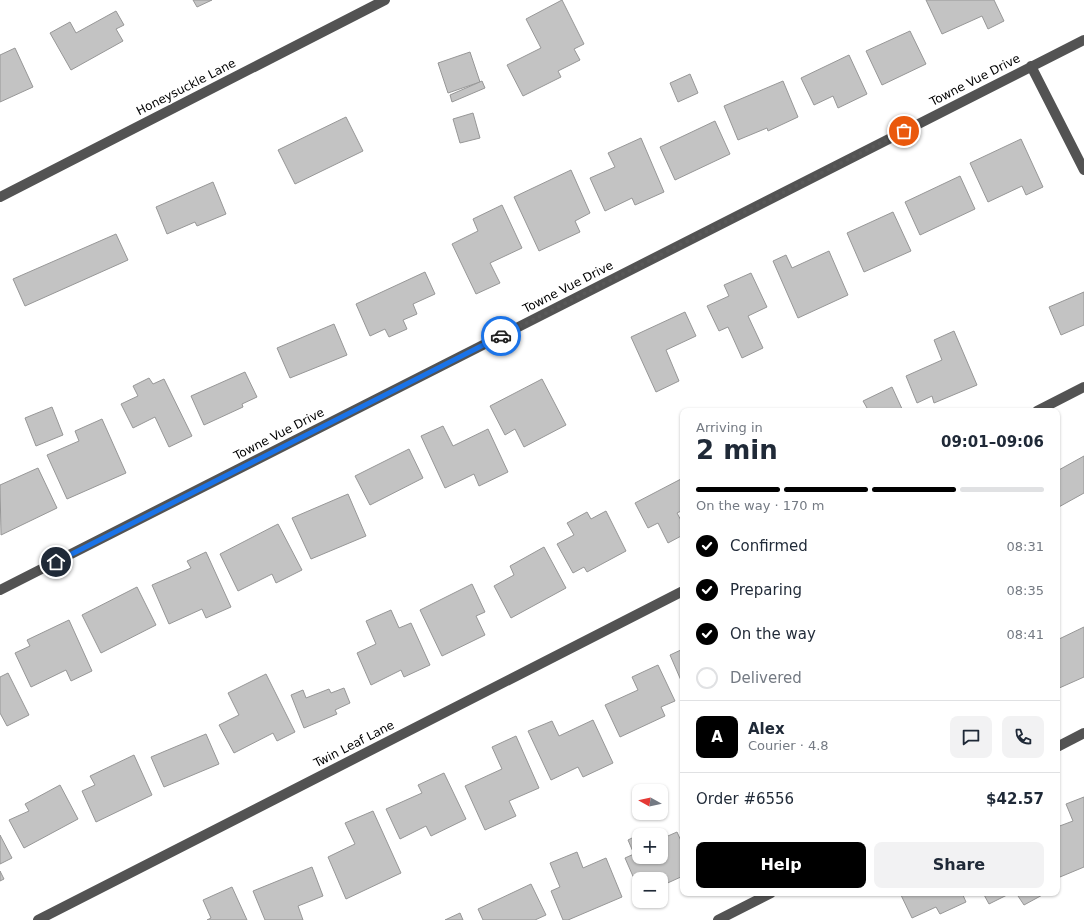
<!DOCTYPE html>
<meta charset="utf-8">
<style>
body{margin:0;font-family:"DejaVu Sans",sans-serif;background:#f2f2f3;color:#1f2937;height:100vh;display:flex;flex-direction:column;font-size:15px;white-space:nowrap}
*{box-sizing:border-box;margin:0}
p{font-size:13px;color:#747a83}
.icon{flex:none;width:22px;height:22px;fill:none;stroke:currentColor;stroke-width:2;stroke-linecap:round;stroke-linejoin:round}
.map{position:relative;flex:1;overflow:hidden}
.details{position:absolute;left:680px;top:408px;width:380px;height:488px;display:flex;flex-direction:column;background:#fff;border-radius:8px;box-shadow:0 1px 3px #0004}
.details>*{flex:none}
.needle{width:26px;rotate:278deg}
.tools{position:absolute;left:632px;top:784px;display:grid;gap:8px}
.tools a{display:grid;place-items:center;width:36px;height:36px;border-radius:8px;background:#fff;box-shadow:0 1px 3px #0004;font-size:20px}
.pin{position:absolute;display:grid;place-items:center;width:34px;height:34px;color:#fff;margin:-17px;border:2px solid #fff;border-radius:50%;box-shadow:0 1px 4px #0007}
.courier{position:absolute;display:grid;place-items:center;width:40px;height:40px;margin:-20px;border:3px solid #1a73e8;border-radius:50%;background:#fff;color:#222;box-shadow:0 1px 5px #0007}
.head em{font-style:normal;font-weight:700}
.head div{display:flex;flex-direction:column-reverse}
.head{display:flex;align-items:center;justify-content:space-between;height:68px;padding:0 16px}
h1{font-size:26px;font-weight:700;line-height:30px}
.bar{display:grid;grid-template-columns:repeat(4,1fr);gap:6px 4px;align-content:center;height:48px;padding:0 16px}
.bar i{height:5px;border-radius:3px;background:#e0e1e3}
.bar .active{background:#000}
.bar p{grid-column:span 4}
.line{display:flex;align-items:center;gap:10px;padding:0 16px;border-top:1px solid #e0e1e3}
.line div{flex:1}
.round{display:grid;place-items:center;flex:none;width:42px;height:42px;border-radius:8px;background:#f2f2f3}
ol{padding:0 16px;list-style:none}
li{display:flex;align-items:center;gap:12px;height:44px}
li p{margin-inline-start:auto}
li .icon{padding:4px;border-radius:50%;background:#000;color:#fff;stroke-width:4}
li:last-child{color:#747a83}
li i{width:22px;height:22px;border:2px solid #e0e1e3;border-radius:50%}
.primary-button{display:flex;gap:8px;margin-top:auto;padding:8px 16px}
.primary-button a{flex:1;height:46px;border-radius:8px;background:#000;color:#fff;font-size:16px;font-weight:700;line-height:46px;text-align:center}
.primary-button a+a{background:#f2f2f3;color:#1f2937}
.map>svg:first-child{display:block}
</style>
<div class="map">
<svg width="1084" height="920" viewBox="0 0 1084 920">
<rect width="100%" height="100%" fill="#fff"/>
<g fill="#c3c3c3" stroke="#979797">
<path d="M193,0H212L197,7Z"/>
<path d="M562,0L584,44L574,49L580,60L558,71L561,77L523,96L507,65L541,48L526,19Z"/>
<path d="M926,0H994L1004,21L988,29L982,16L942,34Z"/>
<path d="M116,11L124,25L116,29L123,41L71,70L50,33L70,22L76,33Z"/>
<path d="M910,31L926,64L882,85L866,51Z"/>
<path d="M15,48L33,87L0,102V55Z"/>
<path d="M470,52L480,82L448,93L438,63Z"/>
<path d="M849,55L867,94L838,108L833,96L814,105L801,78Z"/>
<path d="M690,74L698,93L678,102L670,83Z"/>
<path d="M482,81L485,88L452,102L450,95Z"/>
<path d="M783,81L798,117L768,131L767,128L738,140L724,106Z"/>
<path d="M473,113L480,138L460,143L453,119Z"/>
<path d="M346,117L363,151L295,184L278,150Z"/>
<path d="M715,121L730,154L675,180L660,147Z"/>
<path d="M641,138L664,192L635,205L632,198L605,211L590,178L615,167L608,153Z"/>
<path d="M1021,139L1043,187L1026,195L1022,186L988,202L970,163Z"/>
<path d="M571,170L590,213L575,221L580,232L539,251L514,197Z"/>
<path d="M960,176L975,209L920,235L905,202Z"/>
<path d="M213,182L226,214L197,226L195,222L167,234L156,207Z"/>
<path d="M502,205L522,248L490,263L500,283L476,294L452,244L478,231L473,219Z"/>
<path d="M893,212L911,251L864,272L847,233Z"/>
<path d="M116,234L128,260L25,306L13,279Z"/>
<path d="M829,251L848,295L798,318L773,261L786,255L792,268Z"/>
<path d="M425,272L435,294L413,304L417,314L403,320L407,329L389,337L385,329L370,336L356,304Z"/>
<path d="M751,273L767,307L748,316L763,348L742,358L728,327L719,331L707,306L729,296L724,285Z"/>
<path d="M1084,292V325L1061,335L1049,307Z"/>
<path d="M685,312L696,336L666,350L679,381L656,392L631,337Z"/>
<path d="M334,324L347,355L290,378L277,348Z"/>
<path d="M954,331L977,385L934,403L932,396L917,403L906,376L942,360L934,340Z"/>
<path d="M245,372L257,397L242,404L243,407L204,425L191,396Z"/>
<path d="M149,378L153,384L164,379L192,436L169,447L155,417L133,428L121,404L138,396L133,386Z"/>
<path d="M542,379L566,425L524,447L515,429L505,435L490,406Z"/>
<path d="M892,387L903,411H861L867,408L863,401Z"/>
<path d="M52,407L63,435L36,446L25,418Z"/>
<path d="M102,419L126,473L67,499L47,455L79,441L75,431Z"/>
<path d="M443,426L453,446L488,429L508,472L479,486L474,474L445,488L421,436Z"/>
<path d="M409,449L423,478L370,505L355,476Z"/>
<path d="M1084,456V493L1057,508V471Z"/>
<path d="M38,468L57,508L1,535L0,485Z"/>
<path d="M681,479L683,482V510L677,513L683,524V535L668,543L658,523L648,528L635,503Z"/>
<path d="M348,494L366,536L311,559L292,518Z"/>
<path d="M606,511L626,551L587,572L584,567L573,573L557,544L574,535L567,523L587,512L591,519Z"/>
<path d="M278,524L302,570L276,583L272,574L238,591L220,554Z"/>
<path d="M544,547L566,588L511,618L494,586L514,575L510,566Z"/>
<path d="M206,552L231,607L206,618L202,609L169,624L152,585L191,568L187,561Z"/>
<path d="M472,584L485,612L476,616L485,635L442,656L420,610Z"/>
<path d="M137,587L156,625L101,653L82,615Z"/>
<path d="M391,610L399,628L411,623L430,665L404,677L401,670L371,685L357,653L376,644L366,621Z"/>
<path d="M69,620L92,671L71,681L66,670L31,687L15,653L30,646L27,640Z"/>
<path d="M1084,627V677L1057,689V640Z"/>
<path d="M683,649V685L670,655Z"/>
<path d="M658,665L675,701L661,707L665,716L620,737L605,705L638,690L632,677Z"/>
<path d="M8,673L29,715L7,726L0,713V677Z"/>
<path d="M266,674L295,732L277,741L273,733L234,753L219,725L239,715L228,693Z"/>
<path d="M344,688L350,703L335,710L337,714L304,728L291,695L303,690L306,698L329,689L331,693Z"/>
<path d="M593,720L613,763L583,777L578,767L551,780L528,731L552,721L559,736Z"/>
<path d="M206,734L219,764L164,787L151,757Z"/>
<path d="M516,736L539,788L509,801L516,816L485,830L465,786L502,769L492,747Z"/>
<path d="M134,755L152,795L96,822L82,791L95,785L90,776Z"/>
<path d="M444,773L466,819L431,836L426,826L400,839L386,809L422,793L418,785Z"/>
<path d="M60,785L78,819L24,848L9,820L29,811L25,804Z"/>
<path d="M1084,797V867L1060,877L1057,870V827L1073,821L1066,804Z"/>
<path d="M373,811L401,873L346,899L328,857L355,844L345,823Z"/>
<path d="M648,830L650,835H639V857H661V839L677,832L683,845V876L661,886V879H639V890L625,858L634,854L628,840Z"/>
<path d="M0,835L12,858L0,864Z"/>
<path d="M577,852L583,868L606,858L622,897L568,920H563L551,891L560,887L550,863Z"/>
<path d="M312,867L323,896L298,906L303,920H265L253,891Z"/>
<path d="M0,871L4,879L0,881Z"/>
<path d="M531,884L546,915L535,920H483L478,909Z"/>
<path d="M232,887L247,920H207L211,918L203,900Z"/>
<path d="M900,893H962L966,902L940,914L936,907L912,918Z"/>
<path d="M983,893H1011L989,904Z"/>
<path d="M1016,893H1046L1024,905Z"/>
<path d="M460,913L463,920H445Z"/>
</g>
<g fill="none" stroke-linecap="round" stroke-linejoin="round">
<g stroke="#535353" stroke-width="10">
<path d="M1031,66L1084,170"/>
<path d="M0,197L385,0"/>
<path d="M1037,411L1084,387"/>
<path d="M0,590L1084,40"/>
<path d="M1057,747L1084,733"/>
<path d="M38,920L683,591"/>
<path d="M718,920L771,893"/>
</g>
</g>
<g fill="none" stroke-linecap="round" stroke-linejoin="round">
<path stroke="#595959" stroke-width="4" stroke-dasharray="0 7.2" d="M501,336L904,131"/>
<path stroke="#1a73e8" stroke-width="5" d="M56,562L501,336"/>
</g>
<g text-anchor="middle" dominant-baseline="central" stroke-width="3.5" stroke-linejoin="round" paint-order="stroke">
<g font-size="12" fill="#000" stroke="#fff">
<text transform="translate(975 80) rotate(-27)">Towne Vue Drive</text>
<text transform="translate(186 87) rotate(-27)">Honeysuckle Lane</text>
<text transform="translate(568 287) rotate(-27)">Towne Vue Drive</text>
<text transform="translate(279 434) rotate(-27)">Towne Vue Drive</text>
<text transform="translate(354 744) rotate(-27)">Twin Leaf Lane</text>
</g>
</g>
</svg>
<div class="tools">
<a><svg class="needle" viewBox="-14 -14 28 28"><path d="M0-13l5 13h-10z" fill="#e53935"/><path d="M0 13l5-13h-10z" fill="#747a83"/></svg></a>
<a>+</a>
<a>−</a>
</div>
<div class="pin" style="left:904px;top:131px;background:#ea580c"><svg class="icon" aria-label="bag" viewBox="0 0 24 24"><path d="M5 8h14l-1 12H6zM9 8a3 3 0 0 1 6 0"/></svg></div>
<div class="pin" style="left:56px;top:562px;background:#1f2937"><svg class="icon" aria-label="home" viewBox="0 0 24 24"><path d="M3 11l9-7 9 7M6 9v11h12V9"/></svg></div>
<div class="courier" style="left:501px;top:336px"><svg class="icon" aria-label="car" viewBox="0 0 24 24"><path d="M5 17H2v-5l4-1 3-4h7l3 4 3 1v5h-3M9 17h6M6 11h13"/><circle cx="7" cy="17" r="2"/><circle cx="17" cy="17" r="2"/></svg></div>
<section class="details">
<div class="head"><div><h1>2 min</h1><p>Arriving in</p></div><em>09:01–09:06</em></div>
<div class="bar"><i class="active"></i><i class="active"></i><i class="active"></i><i></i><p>On the way · 170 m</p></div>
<ol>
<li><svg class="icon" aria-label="check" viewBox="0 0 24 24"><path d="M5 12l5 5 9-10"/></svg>Confirmed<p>08:31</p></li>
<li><svg class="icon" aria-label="check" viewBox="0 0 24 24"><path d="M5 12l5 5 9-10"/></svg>Preparing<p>08:35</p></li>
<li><svg class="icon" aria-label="check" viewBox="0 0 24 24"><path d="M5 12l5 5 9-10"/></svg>On the way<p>08:41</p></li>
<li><i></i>Delivered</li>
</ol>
<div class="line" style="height:72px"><b class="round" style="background:#000;color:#fff">A</b><div><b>Alex</b><p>Courier · 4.8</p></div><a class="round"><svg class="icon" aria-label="chat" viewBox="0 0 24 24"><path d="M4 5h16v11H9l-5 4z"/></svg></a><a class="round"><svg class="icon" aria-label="phone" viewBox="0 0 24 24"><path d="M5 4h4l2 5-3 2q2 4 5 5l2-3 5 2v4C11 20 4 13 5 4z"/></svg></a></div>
<div class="line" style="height:52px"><div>Order #6556</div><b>$42.57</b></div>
<div class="primary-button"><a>Help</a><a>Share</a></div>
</section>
</div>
